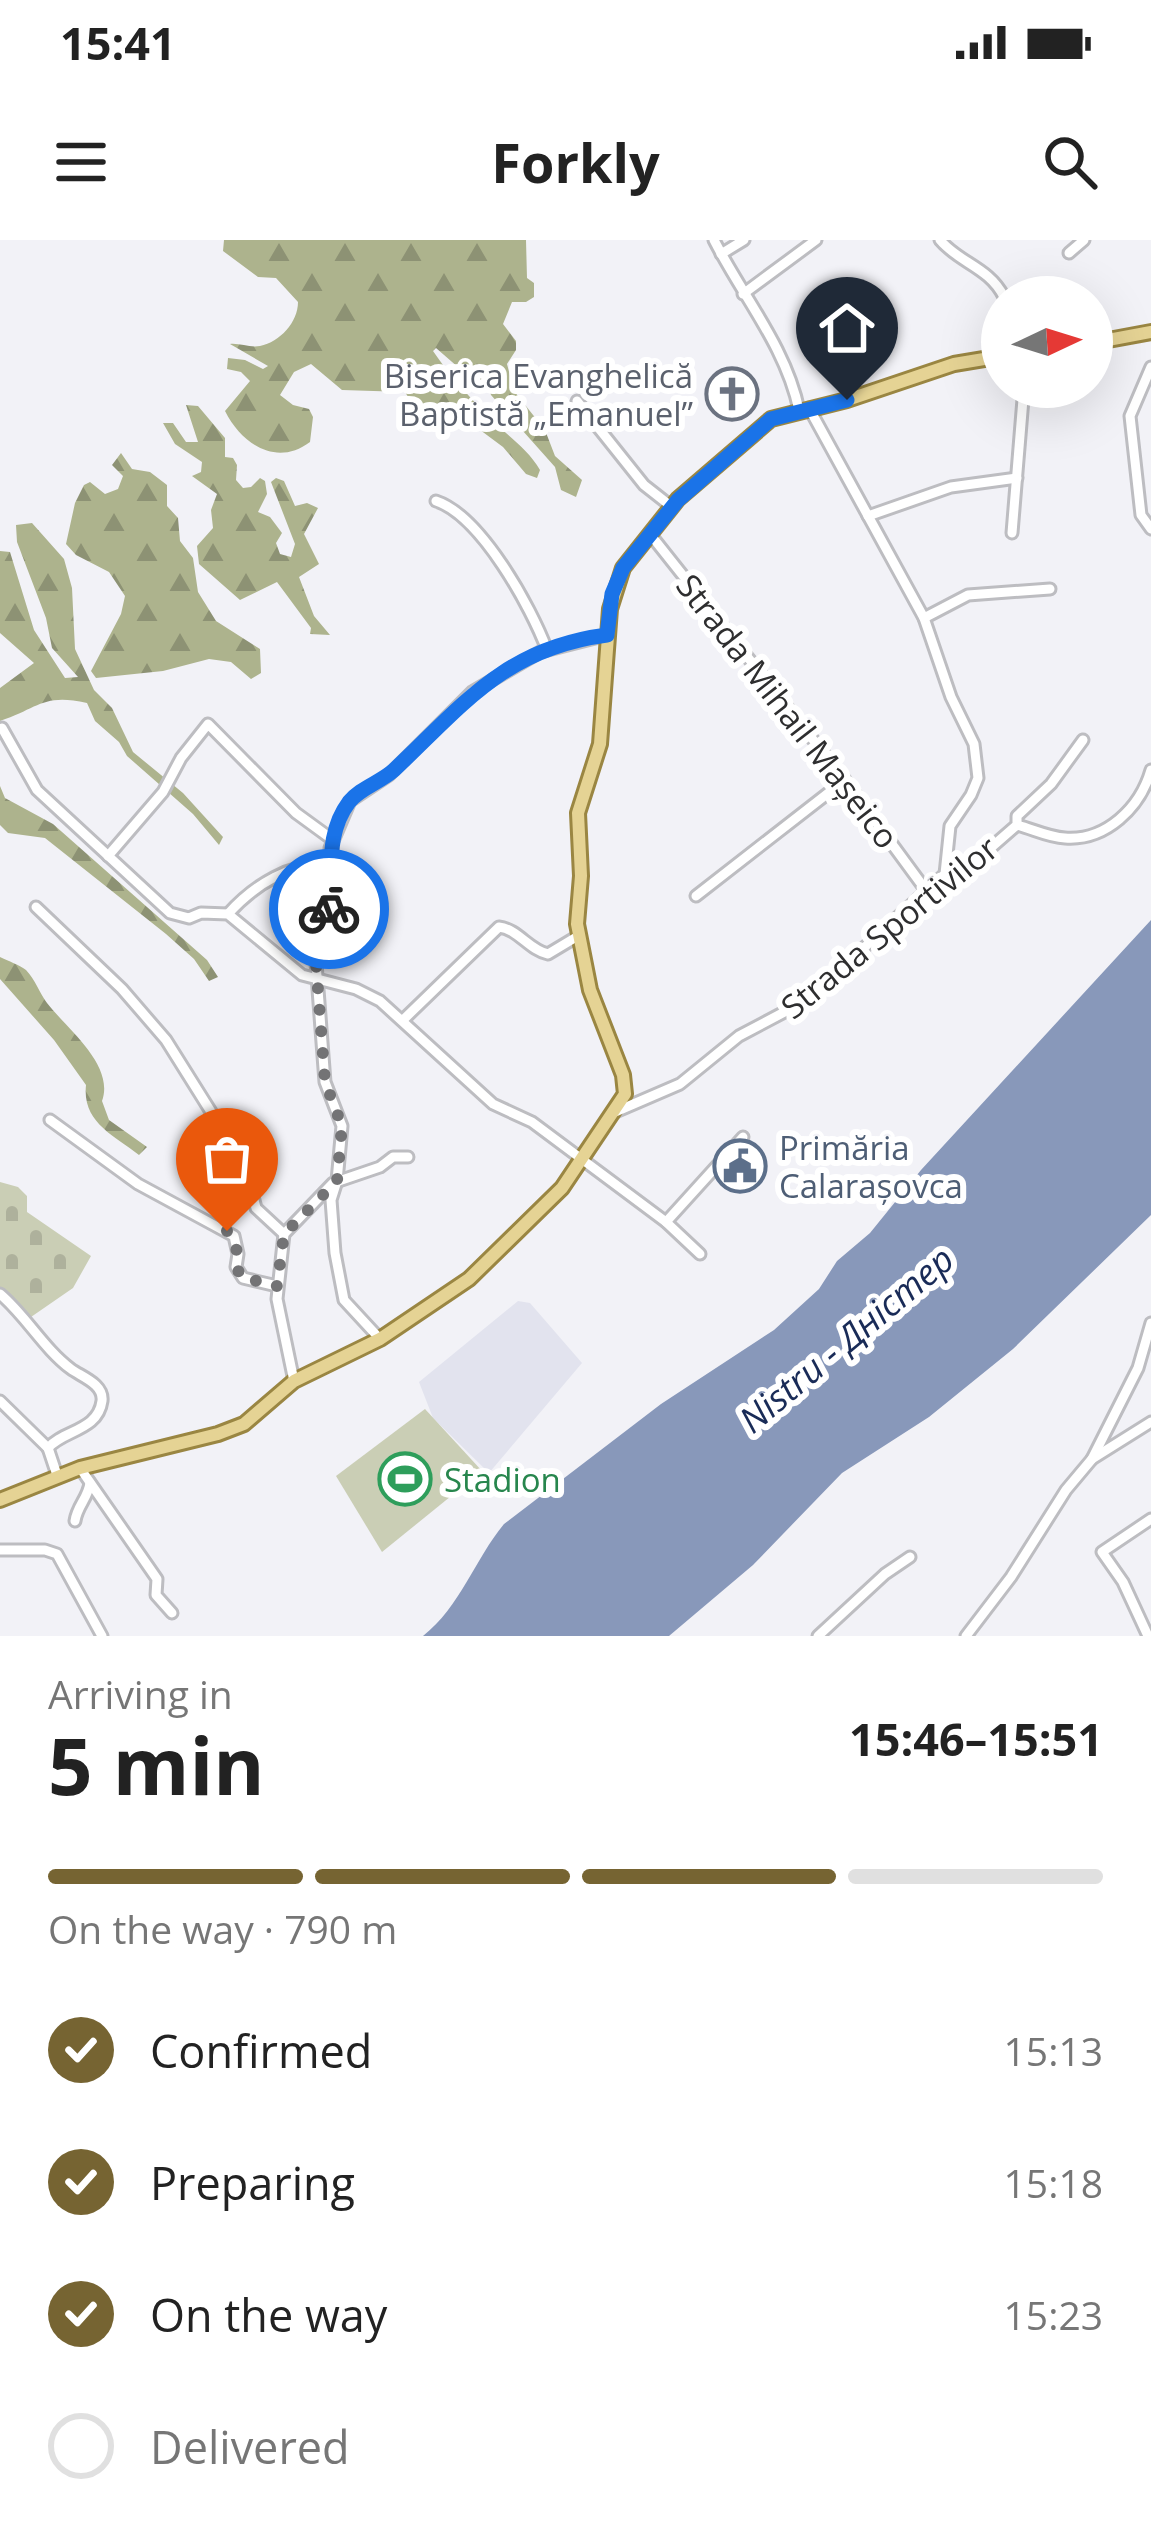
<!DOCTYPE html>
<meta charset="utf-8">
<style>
body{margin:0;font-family:"Open Sans",sans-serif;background:#f2f2f2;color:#222;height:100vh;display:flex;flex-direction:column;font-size:45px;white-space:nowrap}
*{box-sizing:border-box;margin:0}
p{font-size:39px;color:#767676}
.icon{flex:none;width:66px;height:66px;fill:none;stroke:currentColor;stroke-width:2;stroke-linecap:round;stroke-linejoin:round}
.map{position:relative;height:1396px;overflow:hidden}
.sheet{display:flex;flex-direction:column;background:#fff;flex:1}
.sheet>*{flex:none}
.needle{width:78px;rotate:86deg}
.buttons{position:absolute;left:981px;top:36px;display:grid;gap:24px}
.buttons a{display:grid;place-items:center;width:132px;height:132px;border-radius:50%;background:#fff;box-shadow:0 12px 48px #0002;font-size:60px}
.pin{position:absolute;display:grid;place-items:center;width:102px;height:102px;color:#fff;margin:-123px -51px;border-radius:50% 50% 50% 0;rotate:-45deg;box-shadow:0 0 12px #0007}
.pin .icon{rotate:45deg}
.courier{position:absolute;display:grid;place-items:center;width:120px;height:120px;margin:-60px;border:9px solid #1a73e8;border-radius:50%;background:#fff;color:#222;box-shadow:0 3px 15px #0007}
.headline em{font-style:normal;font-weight:700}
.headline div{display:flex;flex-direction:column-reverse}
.headline{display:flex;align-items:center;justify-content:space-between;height:204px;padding:0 48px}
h1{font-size:78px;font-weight:700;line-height:90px}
.bar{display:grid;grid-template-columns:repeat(4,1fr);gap:18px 12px;align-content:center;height:144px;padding:0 48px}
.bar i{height:15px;border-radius:9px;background:#e0e0e0}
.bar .active{background:#766432}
.bar p{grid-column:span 4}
ol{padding:0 48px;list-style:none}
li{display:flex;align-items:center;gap:36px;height:132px}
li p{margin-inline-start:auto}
li .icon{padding:12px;border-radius:50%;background:#766432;color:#fff;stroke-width:4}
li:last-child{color:#767676}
li i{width:66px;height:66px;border:6px solid #e0e0e0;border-radius:50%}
.status{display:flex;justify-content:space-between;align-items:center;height:84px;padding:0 60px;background:#fff;direction:ltr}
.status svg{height:33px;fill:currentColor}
header{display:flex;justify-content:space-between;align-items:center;height:156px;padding:0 48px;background:#fff;font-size:54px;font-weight:700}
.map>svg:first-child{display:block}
</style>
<div class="status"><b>15:41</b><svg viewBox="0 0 49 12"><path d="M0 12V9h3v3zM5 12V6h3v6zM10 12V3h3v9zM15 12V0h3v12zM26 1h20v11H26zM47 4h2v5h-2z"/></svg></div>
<header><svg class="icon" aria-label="menu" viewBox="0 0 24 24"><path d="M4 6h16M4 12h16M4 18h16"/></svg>Forkly<svg class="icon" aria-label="search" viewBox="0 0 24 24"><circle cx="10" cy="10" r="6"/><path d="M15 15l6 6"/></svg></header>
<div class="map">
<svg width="1151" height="1396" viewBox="0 0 1151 1396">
<defs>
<pattern id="forest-firs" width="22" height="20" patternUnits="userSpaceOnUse" patternTransform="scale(3)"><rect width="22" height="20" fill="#adb38d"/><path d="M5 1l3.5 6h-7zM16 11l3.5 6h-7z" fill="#8d9274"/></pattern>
<pattern id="cemetery-stones" width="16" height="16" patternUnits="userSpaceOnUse" patternTransform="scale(3)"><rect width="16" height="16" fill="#caceb5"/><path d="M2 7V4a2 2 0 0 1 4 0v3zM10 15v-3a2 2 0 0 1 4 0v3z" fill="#aeb19c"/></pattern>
</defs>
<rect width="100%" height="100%" fill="#f2f2f7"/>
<path fill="#e2e3ee" d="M518,1061L530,1063L582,1123L489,1233L433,1178L419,1142Z"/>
<path fill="#caceb5" d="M425,1169L482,1231L382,1312L336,1236Z"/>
<g fill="url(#forest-firs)">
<path d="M224,0H526L527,38L534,43V57L526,62H512L503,84L516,101V110L507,124L514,151L545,190L555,216L582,240L576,257L561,250L555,227L491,155L487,142L467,135L436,108L433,111C450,136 471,159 492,180C509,197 528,209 540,230L537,238L526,234L503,207L464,178L458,176L444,184L415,168L405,152L342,150L311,124L294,132L280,155L293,165L309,169L313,177L310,202C277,227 242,205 225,171L250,141L241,132L227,129L228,118L245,120L263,129L268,126L230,104C240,103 250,108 260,106C280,102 298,82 298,62L276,38L258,37L223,11Z"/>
<path d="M186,165L198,166L225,198V217L233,218L237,225L236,240L243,248L251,247L260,238L265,241L267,254L258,272L270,277L282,293L276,303L280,314L291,317L295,304L271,242L276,238L284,241L295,266L307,263L318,268L304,294L319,324L299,337L314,376L330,395L310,394L311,388L277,342L240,360L199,324L197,306L213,288L211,270L217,254L192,236L201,232L202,222L175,204L163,183H173L186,202H198Z"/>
<path d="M121,213L132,229L150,232L167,245V266L178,278L180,301L193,318L198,352L216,381L260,409L261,433L251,439L231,422L209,419L163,431L96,438L91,431L121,374L125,356L109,332L76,315L66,304L75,263L84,245L90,242L105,254L118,249L123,236L112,225Z"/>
<path d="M32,283L64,319L72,348L75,409L94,450L112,468L133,512L183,553L223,597L219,605L193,574L127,516L119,502L95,481L87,463C43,453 39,468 0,481V448L34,423L0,393V311L10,312L34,390L65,438L78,437L52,408L46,378L17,302L16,285Z"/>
<path d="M0,546L5,558L53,584L207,720L218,737L209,741L194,719L166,694L45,598L8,593L0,585Z"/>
<path d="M0,717C8,721 20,725 26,730C35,739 40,754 47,763C67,789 115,825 102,861L109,880L147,907L139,915C113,895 82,882 86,845L54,800L0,739Z"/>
</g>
<path fill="url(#cemetery-stones)" d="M0,942L18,947L27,956V972L91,1016L73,1048L31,1077L0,1052Z"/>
<path fill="#8898ba" d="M1151,680V975L1013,1109L929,1177L842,1233L753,1325L669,1396H423C460,1367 475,1319 504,1284L661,1164L774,1090L819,1049L837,1021L870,993L921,930Z"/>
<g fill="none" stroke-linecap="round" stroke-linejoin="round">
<g stroke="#bdbdc1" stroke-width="15">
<g id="minor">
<path d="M714,0C743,57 786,107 799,170"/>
<path d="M940,0C959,23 989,27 1004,57"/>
<path d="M1069,13L1084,0"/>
<path d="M721,14L744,0"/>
<path d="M743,54L816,0"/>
<path d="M1151,127L1130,176L1141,275L1151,289"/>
<path d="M577,161L644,245L672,267"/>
<path d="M809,168L924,378L951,457L974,504L978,538L971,555L950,586L945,634"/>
<path d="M436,261C481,276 531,367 547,410"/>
<path d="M868,276L951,247L1017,238"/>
<path d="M1012,293L1024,147"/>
<path d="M650,294L845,540L925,649"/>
<path d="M924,378L968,355L1050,349"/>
<path d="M2,488L37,550L170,673L189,678L201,673L228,674L302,735L356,749L380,761L493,864L532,882L666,982L700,1014"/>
<path d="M1017,585C1033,589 1048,597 1065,598C1106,601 1140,568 1151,530"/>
<path d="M108,616L163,552L181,518L208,484L296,573L333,600"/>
<path d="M696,656L845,540"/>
<path d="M36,667L122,749L166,800L245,926L256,968L284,994"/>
<path d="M228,674C254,645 292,621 331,625"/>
<path d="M403,780L499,687C518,689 529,710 548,714L578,696"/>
<path d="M615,872L680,844L739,796L792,768L822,746L945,634L971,625L1017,585V576L1051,544L1083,500"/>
<path d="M50,880L138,944L234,996L238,1014L236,1027L243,1038L277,1046"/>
<path d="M666,982L743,897"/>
<path d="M0,1054C26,1076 44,1109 71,1129C82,1137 104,1144 102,1161C98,1191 63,1190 48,1208"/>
<path d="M380,1099L344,1060L335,1013L331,960L337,941L342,886L325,842L316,723L332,644L330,608L350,561L389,535L472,452L540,412L607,395"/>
<path d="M294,1141L277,1059L284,994L333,943L380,927L393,917H408"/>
<path d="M0,1161L48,1208"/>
<path d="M48,1208L57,1235"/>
<path d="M1092,1219L1138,1128L1151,1083"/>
<path d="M80,1228L157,1339L156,1355L172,1373"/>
<path d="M75,1281C77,1266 88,1258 90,1243"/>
<path d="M0,1310H45L57,1314L102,1396"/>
<path d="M818,1396L885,1334L910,1317"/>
<path d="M966,1396L1011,1337L1066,1250L1092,1219L1151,1182"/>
<path d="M1148,1396L1123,1342L1102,1312L1151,1279"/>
</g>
</g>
<g stroke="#9a8642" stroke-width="18">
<g id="major">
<path d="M1092,103L1151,92"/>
<path d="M0,1260L80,1228L218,1194L244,1184L294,1141L380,1099L469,1039L562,948L625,854L623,835L590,750L577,684L581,636L578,573L600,504L610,369L623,328L678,259L771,179L847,160L954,124L1002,116"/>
</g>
</g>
<use href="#minor" stroke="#fff" stroke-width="9"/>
<use href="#major" stroke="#e5d394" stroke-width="12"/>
</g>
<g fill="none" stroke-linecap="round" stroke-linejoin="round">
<path stroke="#737375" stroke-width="12" stroke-dasharray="0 21.6" d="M227,991C243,1004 232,1022 241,1037L277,1046L284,994L337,941L342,886L325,842L316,723L329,669"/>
<path stroke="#1a73e8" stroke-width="15" d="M329,669C333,632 325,594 349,562C360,548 381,542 394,530C463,465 505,408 607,395L612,354L623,328L678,260L771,179L847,160"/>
</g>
<defs>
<g id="church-ring" transform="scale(2.7)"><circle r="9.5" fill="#fff" stroke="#6b7280" stroke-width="1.5"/><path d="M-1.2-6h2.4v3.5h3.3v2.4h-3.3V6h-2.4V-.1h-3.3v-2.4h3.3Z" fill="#6b7280"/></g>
<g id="civic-ring" transform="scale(2.7)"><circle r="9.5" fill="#fff" stroke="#5c6f8a" stroke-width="1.5"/><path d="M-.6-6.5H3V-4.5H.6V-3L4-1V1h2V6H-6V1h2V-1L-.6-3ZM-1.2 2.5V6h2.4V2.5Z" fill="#5c6f8a"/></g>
<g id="stadium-ring" transform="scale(2.7)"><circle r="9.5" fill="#fff" stroke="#2e9e5b" stroke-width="1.5"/><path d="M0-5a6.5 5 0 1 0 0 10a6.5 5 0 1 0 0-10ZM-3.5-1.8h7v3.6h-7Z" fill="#2e9e5b"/></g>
</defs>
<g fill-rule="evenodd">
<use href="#church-ring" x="732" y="154"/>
<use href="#civic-ring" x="740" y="926"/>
<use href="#stadium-ring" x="405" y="1239"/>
</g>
<g text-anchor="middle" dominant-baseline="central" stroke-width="12" stroke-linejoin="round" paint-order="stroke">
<g font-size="33" fill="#5b616d" stroke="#fff" text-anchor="end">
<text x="693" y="135">Biserica Evanghelică<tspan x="693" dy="38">Baptistă „Emanuel”</tspan></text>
</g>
<g font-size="33" fill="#2e2e2f" stroke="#fff">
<text transform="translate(788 471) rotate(52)">Strada Mihail Mașeico</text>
<text transform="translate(889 687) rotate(-39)">Strada Sportivilor</text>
</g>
<g font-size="33" fill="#4e5e75" stroke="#fff" text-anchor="start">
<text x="779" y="907">Primăria<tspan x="779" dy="38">Calarașovca</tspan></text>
</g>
<g font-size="33" fill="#27864d" stroke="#fff" text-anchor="start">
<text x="444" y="1239">Stadion</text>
</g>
<g font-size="36" font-style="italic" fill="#192b57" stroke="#fff">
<text transform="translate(846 1099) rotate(-40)">Nistru - Дністер</text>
</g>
</g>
</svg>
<div class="buttons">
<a><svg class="needle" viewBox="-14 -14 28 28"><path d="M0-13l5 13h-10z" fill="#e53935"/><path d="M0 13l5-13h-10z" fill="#767676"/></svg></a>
</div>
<div class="pin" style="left:227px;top:991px;background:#ea580c"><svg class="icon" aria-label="bag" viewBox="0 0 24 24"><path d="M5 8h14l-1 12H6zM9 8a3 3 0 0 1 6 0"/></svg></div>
<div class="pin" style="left:847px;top:160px;background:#1f2937"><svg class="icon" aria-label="home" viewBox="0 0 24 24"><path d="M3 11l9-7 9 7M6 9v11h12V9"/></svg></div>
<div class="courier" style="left:329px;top:669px"><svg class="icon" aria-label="bike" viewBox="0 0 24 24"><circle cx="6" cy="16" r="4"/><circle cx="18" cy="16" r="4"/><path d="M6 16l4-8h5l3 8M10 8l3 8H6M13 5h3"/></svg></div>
</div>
<section class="sheet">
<div class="headline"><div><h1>5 min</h1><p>Arriving in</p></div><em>15:46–15:51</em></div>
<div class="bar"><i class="active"></i><i class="active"></i><i class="active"></i><i></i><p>On the way · 790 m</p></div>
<ol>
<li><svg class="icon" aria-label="check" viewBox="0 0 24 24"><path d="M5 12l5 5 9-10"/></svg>Confirmed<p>15:13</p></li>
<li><svg class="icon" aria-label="check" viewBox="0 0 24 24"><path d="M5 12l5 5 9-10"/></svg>Preparing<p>15:18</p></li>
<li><svg class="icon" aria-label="check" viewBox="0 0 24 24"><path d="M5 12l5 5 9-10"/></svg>On the way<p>15:23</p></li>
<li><i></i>Delivered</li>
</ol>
</section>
